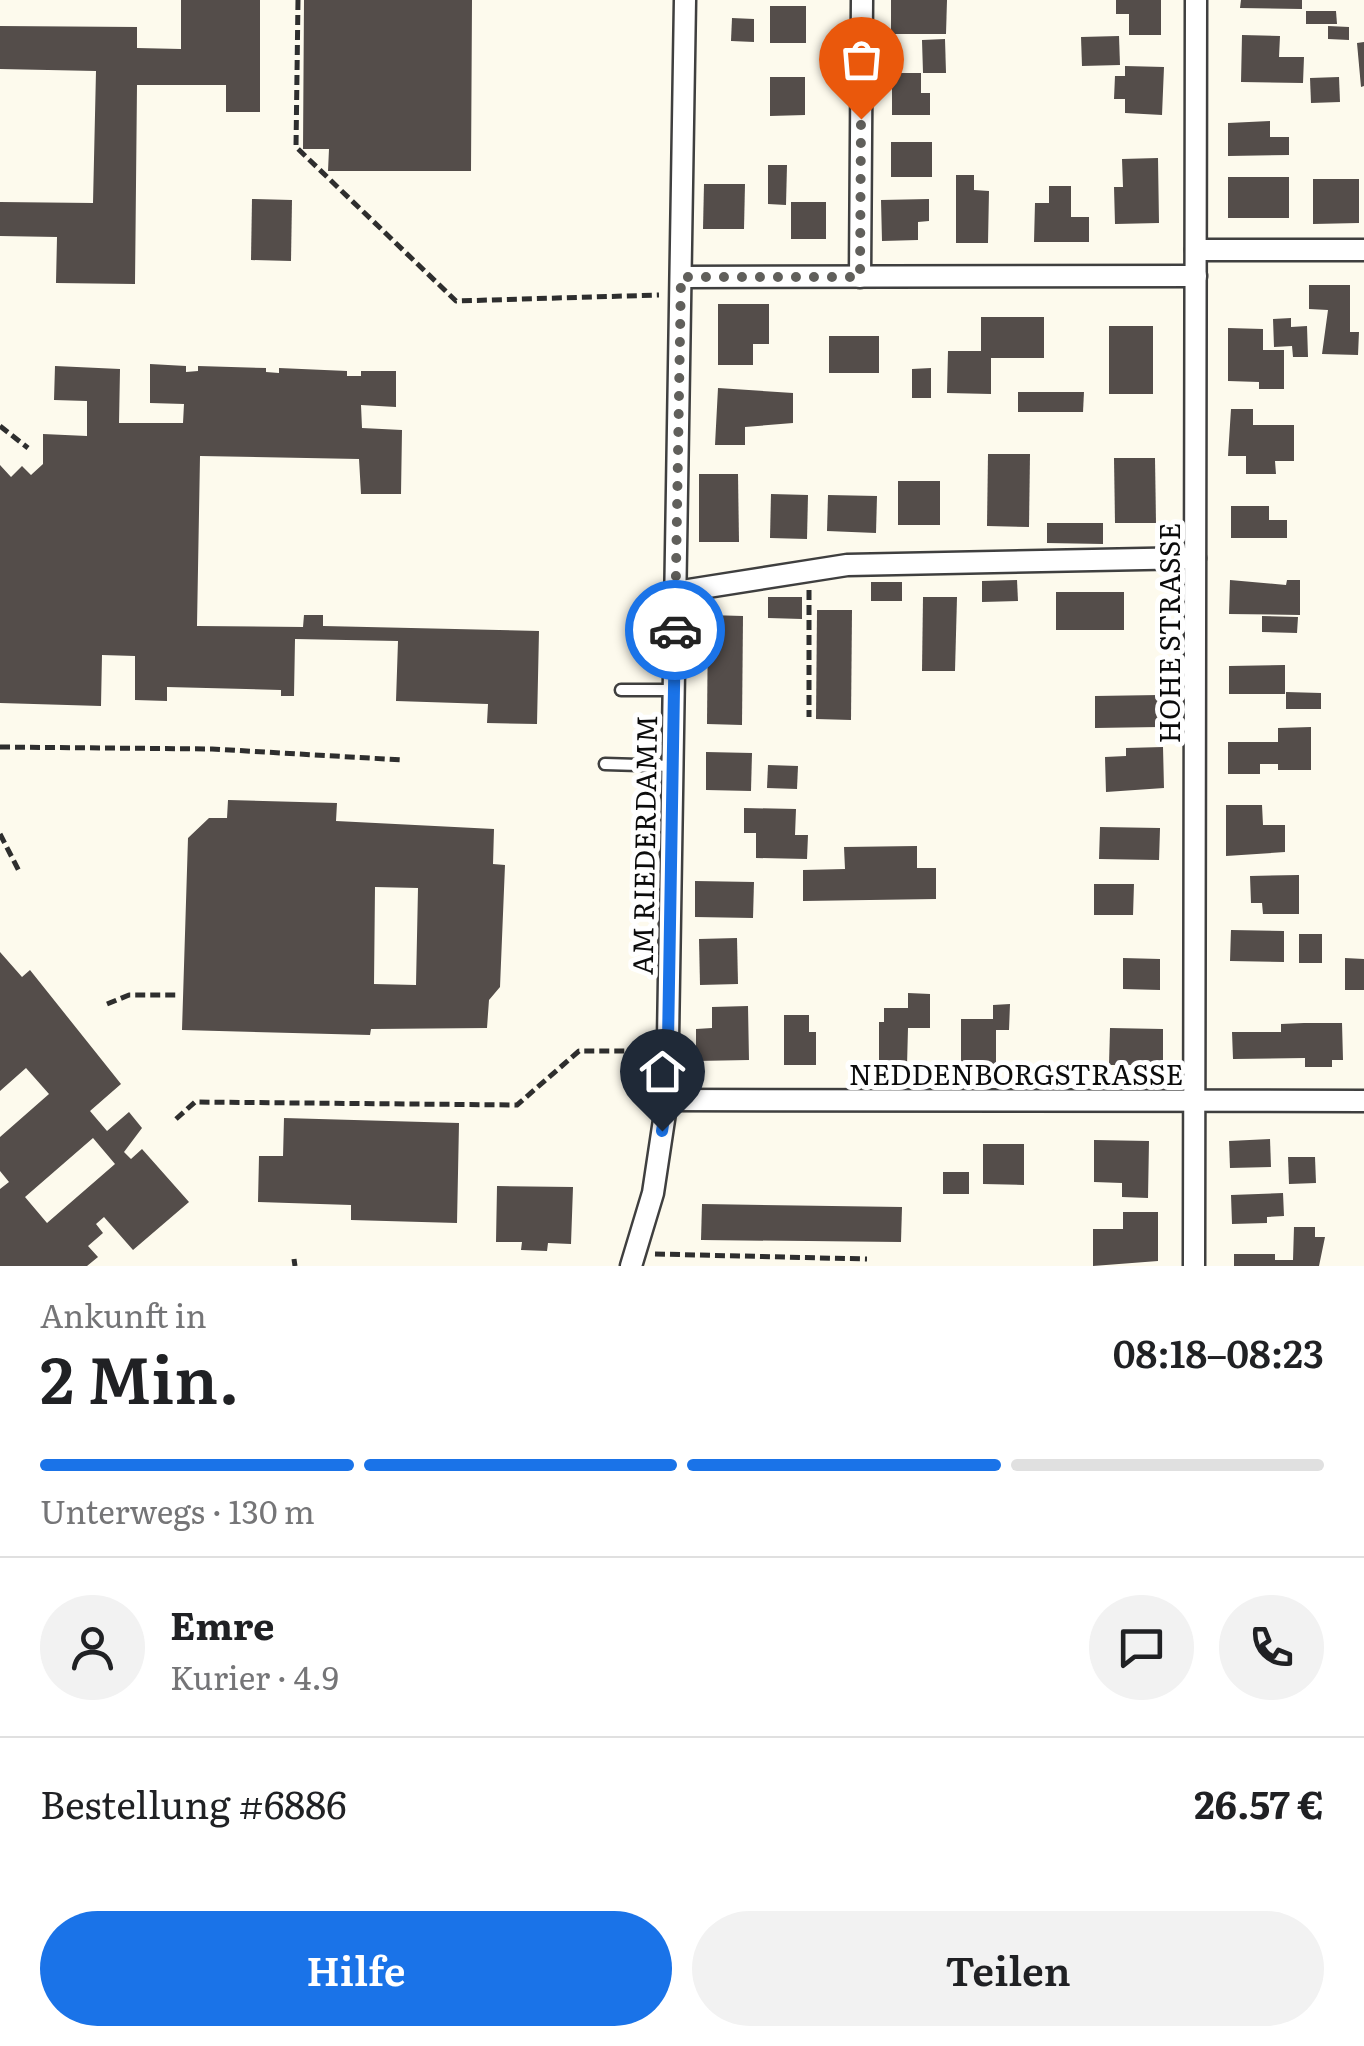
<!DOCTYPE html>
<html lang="de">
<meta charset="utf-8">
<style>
body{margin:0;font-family:Literata,serif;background:#f2f2f2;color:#202124;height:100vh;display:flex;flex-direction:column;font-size:38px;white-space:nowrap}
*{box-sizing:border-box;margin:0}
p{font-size:32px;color:#757577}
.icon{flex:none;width:55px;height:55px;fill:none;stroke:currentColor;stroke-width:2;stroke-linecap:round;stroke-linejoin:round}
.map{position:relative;height:1266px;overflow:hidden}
.side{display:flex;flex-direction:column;background:#fff;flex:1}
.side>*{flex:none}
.pin{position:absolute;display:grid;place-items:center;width:85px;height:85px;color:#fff;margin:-102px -42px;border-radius:50% 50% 50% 0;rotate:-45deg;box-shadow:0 0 10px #0007}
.pin .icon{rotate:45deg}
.courier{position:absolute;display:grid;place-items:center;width:100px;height:100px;margin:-50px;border:8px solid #1a73e8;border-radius:50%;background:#fff;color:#222;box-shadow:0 2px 12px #0007}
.overview em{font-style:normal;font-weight:600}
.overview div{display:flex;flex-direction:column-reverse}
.overview{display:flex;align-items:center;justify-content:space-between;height:170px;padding:0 40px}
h1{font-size:65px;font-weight:600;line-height:75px}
.bar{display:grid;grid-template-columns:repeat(4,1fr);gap:15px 10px;align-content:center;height:120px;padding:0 40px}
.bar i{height:12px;border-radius:8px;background:#e0e0e0}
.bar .selected{background:#1a73e8}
.bar p{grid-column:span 4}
.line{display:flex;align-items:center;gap:25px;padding:0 40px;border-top:2px solid #e0e0e0}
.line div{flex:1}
.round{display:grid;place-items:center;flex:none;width:105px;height:105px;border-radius:52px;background:#f2f2f2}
.button{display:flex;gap:20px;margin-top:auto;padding:20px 40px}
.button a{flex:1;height:115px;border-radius:60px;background:#1a73e8;color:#fff;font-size:40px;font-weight:600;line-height:115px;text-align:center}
.button a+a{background:#f2f2f2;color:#202124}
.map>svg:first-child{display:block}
</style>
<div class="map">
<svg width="1364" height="1266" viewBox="0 0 1364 1266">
<rect width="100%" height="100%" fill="#fdfaed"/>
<g fill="#544d4a" fill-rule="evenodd">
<path d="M181,0H260V112H226V85H137L135,284L56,283L57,237L0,236V202L93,203L96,71L0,69V26L137,27V48L181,49Z"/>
<path d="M304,0H472L471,171H328L329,149H303Z"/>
<path d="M891,0H947L946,34H891Z"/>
<path d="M1116,0H1161V35H1129V14H1116Z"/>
<path d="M1241,0H1302V9L1240,8Z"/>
<rect x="770" y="6" width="36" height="37"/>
<path d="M1306,11H1336L1337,24H1306Z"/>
<path d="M732,18L754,19V42L731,41Z"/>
<path d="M1328,26L1349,27V40L1328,39Z"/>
<path d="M1242,35L1280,36L1279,57H1304L1303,83L1241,82Z"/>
<path d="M1119,36L1120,65L1082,66L1081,37Z"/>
<path d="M945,39L946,73H923L922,40Z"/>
<path d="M1364,42V86L1361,87L1357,43Z"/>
<path d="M1125,66L1164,67L1162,115L1125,113V99H1114L1115,76H1125Z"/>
<path d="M892,73H921V93H930V115H892Z"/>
<path d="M770,77H805V115L770,116Z"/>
<path d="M1339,77L1340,102L1311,103L1310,78Z"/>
<path d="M1270,121V137H1289V155L1228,156V123Z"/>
<rect x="891" y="142" width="41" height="35"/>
<path d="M1158,158L1159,223L1115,224L1114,187H1123L1122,159Z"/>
<path d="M768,165H787L786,205L768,204Z"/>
<path d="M956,175H974V190L989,191L988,243H956Z"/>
<rect x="1228" y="177" width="61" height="41"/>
<path d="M1313,179H1359V223L1313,224Z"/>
<path d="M704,184H745L744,229H703Z"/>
<path d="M1049,186H1071V217H1089V242H1034L1035,203H1049Z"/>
<path d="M252,199L292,200L291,261L251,260Z"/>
<path d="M929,199V221L918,222V240L882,241L881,200Z"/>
<rect x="791" y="202" width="35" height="37"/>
<path d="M1309,285H1350V332H1359L1358,355L1322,354L1328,310L1309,309Z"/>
<path d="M718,304H769V344H753V365H718Z"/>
<path d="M981,317H1044V358H991V394L947,393L948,351H981Z"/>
<path d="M1291,318V327L1307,326L1308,357H1293L1292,346L1274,347L1273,319Z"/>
<rect x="1109" y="326" width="44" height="68"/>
<path d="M1228,328L1263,329V350H1284V389H1259V382L1228,381Z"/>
<rect x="829" y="336" width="50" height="37"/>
<path d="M150,364L186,366V372L198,371V366L266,368V372L279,373V368L347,371V376H361V371H396V407L361,405L362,428L402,430L401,494H361L359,459L200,456L197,626L303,627L304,615H323V626L539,631L537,724L487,723L488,704L396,701L398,641L295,639L294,696H281V690L167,687V701L135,700V656L102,655L101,706L0,703V465L11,477L22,466L31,475L43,464V434L87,436V401L54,400L55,366L120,369L119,423H183L184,404L150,403Z"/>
<path d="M931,368V398H912V369Z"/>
<path d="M718,388L793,393V423L745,427V445H715Z"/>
<path d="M1018,392H1084L1083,412H1018Z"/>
<path d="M1231,409H1253V425H1294V461H1275L1276,474H1246V456H1228Z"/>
<path d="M988,454H1030L1029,527L987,526Z"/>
<path d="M1114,458H1155L1156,523H1115Z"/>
<path d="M699,474H738L739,542H699Z"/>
<rect x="898" y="481" width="42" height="44"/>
<path d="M771,494L808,495L807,539L770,538Z"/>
<path d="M828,495L877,496L876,533L827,531Z"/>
<path d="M1231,506H1269V520H1287V538H1231Z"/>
<path d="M1047,523H1103V544L1047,543Z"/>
<path d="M1017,580L1018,601L982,602V581Z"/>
<path d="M1230,580L1286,585L1287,580H1300V615L1229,614Z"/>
<rect x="871" y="582" width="31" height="19"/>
<rect x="1056" y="592" width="68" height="38"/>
<path d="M768,597H802V619L768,618Z"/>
<path d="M923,597H957L955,671H922Z"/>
<path d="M817,610H852L851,720L816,719Z"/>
<path d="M708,615L743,616L742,725L707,724Z"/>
<path d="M1262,616L1298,617L1297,633L1262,632Z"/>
<path d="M1285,665V694H1229V666Z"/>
<path d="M1286,692L1321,693V709H1286Z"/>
<path d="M1159,695V727L1095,728V696Z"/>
<path d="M1311,727V770H1278V764H1260V774H1228V742H1278V728Z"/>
<path d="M1163,747L1164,788L1106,792L1105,757L1126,756V748Z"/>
<path d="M706,752L752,753L751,791L706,790Z"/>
<path d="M768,765L798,766L797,789L767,788Z"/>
<path d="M228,800L337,803L336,821L494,829L493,864L505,865L500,987L489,1000L487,1028L371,1029L370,1035L182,1030L188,838L209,818H227ZM375,887L418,888L416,985L374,984Z"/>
<path d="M1226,805H1262L1263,825H1285V852L1226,856Z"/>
<path d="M744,808L796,809L795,835H808L807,859L756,858V833H744Z"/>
<path d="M1100,827L1160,828L1159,860L1099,859Z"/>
<path d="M917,846V868H936V899L803,901V870L845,869L844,847Z"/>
<path d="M1299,875V914H1263L1262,903H1251L1250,876Z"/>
<path d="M695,881L754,882L753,918L695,917Z"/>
<path d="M1094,884H1134L1133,915H1094Z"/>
<path d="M1231,930L1284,931V962L1230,961Z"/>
<rect x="1299" y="934" width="23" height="29"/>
<path d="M737,938L738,984L700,985L699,939Z"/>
<path d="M0,952L22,977L30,970L121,1084L90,1111L107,1131L129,1112L142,1128L124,1152L131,1159L142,1149L189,1202L133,1250L104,1217L96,1224L103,1233L88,1246L98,1257L87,1266H0V1189L9,1182L0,1171V1137L49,1094L26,1068L0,1091ZM93,1138L115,1164L47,1223L25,1197Z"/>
<path d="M1123,958L1160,959V990L1123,989Z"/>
<path d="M1345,958L1364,959V990H1345Z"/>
<path d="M908,993L930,994V1028H908L907,1066H879V1022H884V1008H908Z"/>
<path d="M1010,1004L1009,1030H996V1067H961V1019H993V1005Z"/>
<path d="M748,1006L749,1060L696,1061V1029L712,1028V1007Z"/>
<path d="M784,1015H809V1032H816V1065H784Z"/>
<path d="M1304,1023H1342L1343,1060H1332V1067H1305V1058L1233,1059L1232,1032H1281V1024Z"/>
<path d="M1110,1028L1163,1029V1065H1109Z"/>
<path d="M284,1118L459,1123L457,1223L351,1220V1205L258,1202L259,1156H283Z"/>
<path d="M1270,1139L1271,1167L1230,1168L1229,1141Z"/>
<path d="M1094,1140L1149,1141L1148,1198L1122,1197V1183L1094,1182Z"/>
<path d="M983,1144H1024V1185L983,1184Z"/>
<path d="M1288,1157H1315L1316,1183L1289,1184Z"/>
<rect x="943" y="1172" width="26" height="22"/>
<path d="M497,1186L573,1187L571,1244L548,1243L547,1251L521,1250L522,1242H496Z"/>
<path d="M1283,1193L1284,1216L1267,1217V1223L1232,1224L1231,1195Z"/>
<path d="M702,1204L902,1207L901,1242L701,1240Z"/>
<path d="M1123,1212H1158V1261L1093,1266V1229H1123Z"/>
<path d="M1294,1227H1315V1237H1325L1319,1266H1234V1254H1275V1260H1293Z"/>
</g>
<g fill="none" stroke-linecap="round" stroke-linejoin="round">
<g stroke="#3f3f3f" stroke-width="15">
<g id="lane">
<path d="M621,690H673"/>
<path d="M605,764L672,766"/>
</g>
</g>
<g stroke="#3f3f3f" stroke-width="25">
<g id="street">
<path d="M1196,250H1364"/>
<path d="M681,277L1196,276"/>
<path d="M860,277L862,0"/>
<path d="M676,592L847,565L1195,558"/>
<path d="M667,1100L1364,1101"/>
<path d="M631,1266L653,1193L667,1100L685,0"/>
<path d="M1194,1266L1196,0"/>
</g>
</g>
<g stroke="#2e2e2e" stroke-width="5" stroke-dasharray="10 5" stroke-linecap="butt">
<path d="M298,0L296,147L456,301L659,295"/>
<path d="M0,426L28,448"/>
<path d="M809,590V717"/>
<path d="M0,747L212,749L403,760"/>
<path d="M0,834L20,873"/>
<path d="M107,1004L129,995H180"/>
<path d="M176,1119L195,1102L517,1105L579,1051H646"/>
<path d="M655,1254L867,1259"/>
<path d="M294,1259L295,1266"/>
</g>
<use href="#lane" stroke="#fff" stroke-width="10"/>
<use href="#street" stroke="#fff" stroke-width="20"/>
</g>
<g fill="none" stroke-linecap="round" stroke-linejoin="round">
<path stroke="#605f5b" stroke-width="10" stroke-dasharray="0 18" d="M675,630L681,277H860L861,119"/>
<path stroke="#1a73e8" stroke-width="12" d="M662,1131L667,1100L675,630"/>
</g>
<g text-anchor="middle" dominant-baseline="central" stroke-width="10" stroke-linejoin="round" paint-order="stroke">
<g font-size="28" fill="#0c0c0c" stroke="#fff">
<text transform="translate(1168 633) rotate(-90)">HOHE STRASSE</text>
<text transform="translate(643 845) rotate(-89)">AM RIEDERDAMM</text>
<text x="1016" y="1073">NEDDENBORGSTRASSE</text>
</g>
</g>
</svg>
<div class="pin" style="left:861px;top:119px;background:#ea580c"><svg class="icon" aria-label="bag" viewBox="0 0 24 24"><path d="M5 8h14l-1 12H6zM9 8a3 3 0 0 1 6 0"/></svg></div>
<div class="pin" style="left:662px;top:1131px;background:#1f2937"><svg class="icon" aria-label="home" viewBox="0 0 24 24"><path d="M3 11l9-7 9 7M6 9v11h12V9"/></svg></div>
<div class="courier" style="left:675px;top:630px"><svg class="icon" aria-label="car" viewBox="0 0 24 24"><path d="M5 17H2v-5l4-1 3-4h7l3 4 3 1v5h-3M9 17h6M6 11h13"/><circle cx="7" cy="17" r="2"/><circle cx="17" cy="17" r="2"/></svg></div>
</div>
<section class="side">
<div class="overview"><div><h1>2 Min.</h1><p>Ankunft in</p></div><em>08:18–08:23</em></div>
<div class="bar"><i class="selected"></i><i class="selected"></i><i class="selected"></i><i></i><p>Unterwegs · 130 m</p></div>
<div class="line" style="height:180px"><a class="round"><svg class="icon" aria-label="person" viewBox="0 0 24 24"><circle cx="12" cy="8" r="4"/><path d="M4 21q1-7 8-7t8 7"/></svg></a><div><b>Emre</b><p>Kurier · 4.9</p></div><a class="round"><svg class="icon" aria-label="chat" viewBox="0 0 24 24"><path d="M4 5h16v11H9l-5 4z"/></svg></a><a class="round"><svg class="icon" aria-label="phone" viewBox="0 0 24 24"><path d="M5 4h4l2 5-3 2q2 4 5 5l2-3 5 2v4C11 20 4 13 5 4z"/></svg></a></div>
<div class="line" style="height:130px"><div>Bestellung #6886</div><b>26.57 €</b></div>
<div class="button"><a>Hilfe</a><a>Teilen</a></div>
</section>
